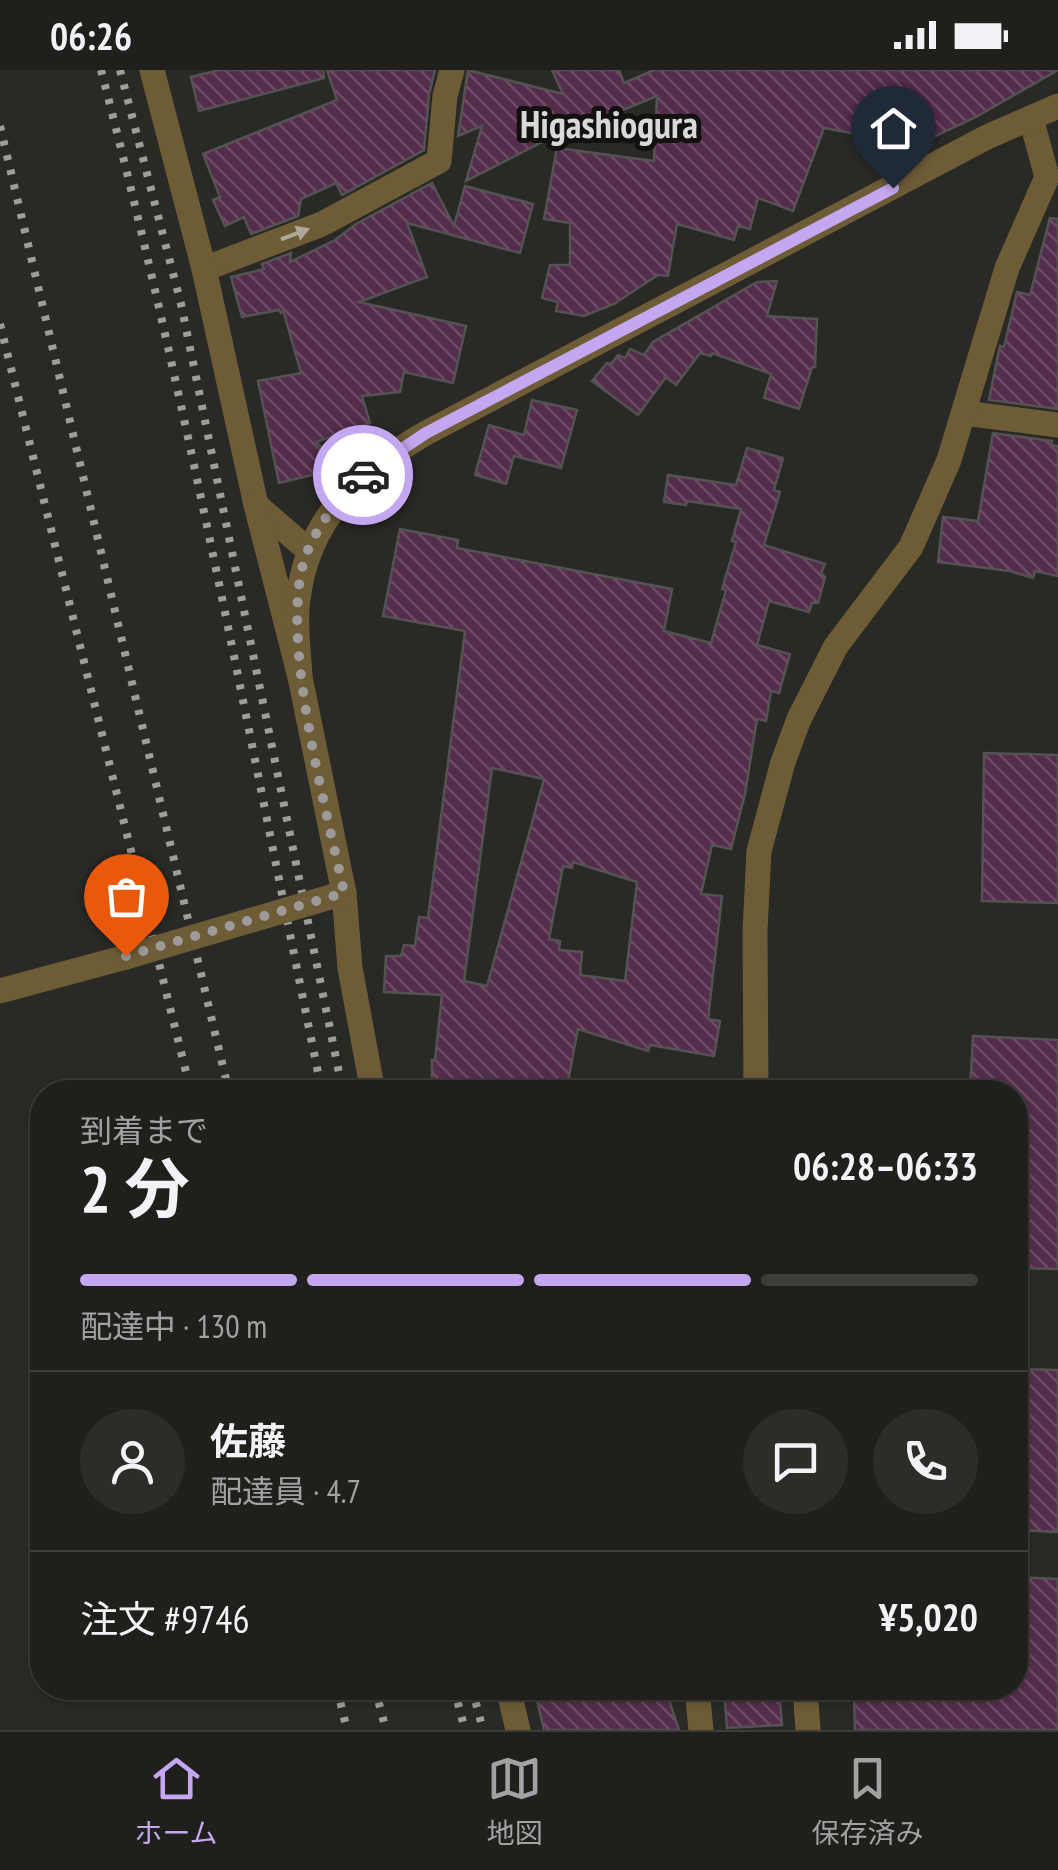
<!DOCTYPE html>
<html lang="ja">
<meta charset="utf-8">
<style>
body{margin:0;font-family:"PT Sans Narrow","Noto Sans JP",sans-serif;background:#2c2c29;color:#f1f3f6;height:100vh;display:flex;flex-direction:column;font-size:38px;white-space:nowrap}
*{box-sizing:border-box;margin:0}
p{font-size:32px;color:#a1a2a3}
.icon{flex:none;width:55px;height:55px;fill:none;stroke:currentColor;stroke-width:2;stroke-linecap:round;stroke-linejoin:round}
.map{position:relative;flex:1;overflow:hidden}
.details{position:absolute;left:30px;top:1010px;width:998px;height:620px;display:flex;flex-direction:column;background:#1f1f1c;border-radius:40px;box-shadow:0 2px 8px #0004,0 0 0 2px #3c3d3b}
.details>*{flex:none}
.pin{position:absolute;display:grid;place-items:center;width:85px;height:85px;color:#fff;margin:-102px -42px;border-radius:50% 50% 50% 0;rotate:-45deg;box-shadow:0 0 10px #0007}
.pin .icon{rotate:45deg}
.courier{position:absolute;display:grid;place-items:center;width:100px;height:100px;margin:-50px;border:8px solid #c4a7f1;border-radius:50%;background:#fff;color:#222;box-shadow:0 2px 12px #0007}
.summary em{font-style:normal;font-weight:700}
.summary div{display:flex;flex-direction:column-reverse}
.summary{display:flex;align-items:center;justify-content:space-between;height:170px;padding:0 50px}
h1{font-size:65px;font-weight:700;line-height:75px}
.bar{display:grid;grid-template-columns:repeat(4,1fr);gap:15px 10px;align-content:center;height:120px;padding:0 50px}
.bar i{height:12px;border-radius:8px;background:#3c3d3b}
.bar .current{background:#c4a7f1}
.bar p{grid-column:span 4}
.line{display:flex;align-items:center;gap:25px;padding:0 50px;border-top:2px solid #3c3d3b}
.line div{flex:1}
.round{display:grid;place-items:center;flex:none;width:105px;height:105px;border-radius:52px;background:#2c2c29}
.status{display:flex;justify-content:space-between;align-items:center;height:70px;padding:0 50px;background:#1f1f1c;direction:ltr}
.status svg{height:28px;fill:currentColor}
.tabs{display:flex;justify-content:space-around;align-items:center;height:140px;border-top:2px solid #3c3d3b;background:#1f1f1c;font-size:28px;color:#a1a2a3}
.tabs a{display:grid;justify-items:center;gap:5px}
.tabs .current{color:#c4a7f1}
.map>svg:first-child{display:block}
</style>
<div class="status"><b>06:26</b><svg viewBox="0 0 49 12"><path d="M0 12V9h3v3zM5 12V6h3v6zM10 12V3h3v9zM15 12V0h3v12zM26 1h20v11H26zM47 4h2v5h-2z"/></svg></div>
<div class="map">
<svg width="1058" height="1660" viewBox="0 0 1058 1660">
<defs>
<pattern id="building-back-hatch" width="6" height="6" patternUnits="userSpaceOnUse" patternTransform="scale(2.5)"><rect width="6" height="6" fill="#552d4c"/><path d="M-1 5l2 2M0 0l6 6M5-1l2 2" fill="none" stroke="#6d4b65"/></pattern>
</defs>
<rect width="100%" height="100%" fill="#292926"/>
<g fill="url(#building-back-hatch)" stroke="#555254" stroke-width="2.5" fill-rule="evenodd">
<path d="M219,0H323L324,8L199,41L191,7Z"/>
<path d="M327,0H435L429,24L424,80L342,125L336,113L301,129L298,146L251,164L244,147L225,156L213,130L220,127L203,84L337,30Z"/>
<path d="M468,0L563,24L552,0H619L624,13L654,0H1058L976,47L921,73L886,58L884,69L824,58L793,141L758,128L750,159L738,156L734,170L677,154L668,206L658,205L614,234L584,246L556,241L558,232L542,228L550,195H570V153L544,149L557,78L654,91L657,26L559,66L560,63L466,111L482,56L458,66Z"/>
<path d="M432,113L454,156L465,116L533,134L520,183L407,153L427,207L359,232L466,256L453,313L404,302L400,322L362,326L370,353L316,372L333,389L316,404L279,413L258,311L301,303L283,240L281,243L279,240L242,247L231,207L264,199L262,194L291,183L290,192L335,170L356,154Z"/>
<path d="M1050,148L1058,149V339L989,330L998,285L1000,276L1004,277L1017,222L1030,225Z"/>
<path d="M777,211L767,246L817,249L815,297H812L799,339L764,328L771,304L712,283L711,286L700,283L676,315L666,307L638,345L592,311L607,293L611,294L618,285L625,288L630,279L644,285L653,272L757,212Z"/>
<path d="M532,330L577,340L561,398L514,386L506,414L475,405L489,355L524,365Z"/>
<path d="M993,363L1052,371L1051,375L1058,376V506L1035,501L1033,508L1010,501L938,492L943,447L978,451Z"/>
<path d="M747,378L783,388L774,420L780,422L764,475L825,494L821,503L825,507L818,533H812L809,542L769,531L757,575L790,584L779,623L771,621L766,651L757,649L745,724L731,779L712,775L701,824L722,826L708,949L720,951L714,986L650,975L648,981L578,959L566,1022H432V990H435L442,925L384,922L386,886H401L404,875L415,876L419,847L428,848L465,561L383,546L400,459L458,470L457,478L672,519L664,561L711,573L726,520L722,519L736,472L732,471L741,439L687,431L686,435L664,432L668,405L736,415ZM492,698L544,709L487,916L464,911ZM573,792L637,812L625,911L580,905L582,882L559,880L560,871L549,869L563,796L572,798Z"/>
<path d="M984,683L1058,685V833L982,831Z"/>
<path d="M973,966L1058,970V1199L1015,1198V1022H970Z"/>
<path d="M1015,1299L1058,1300V1462L1015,1460Z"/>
<path d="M1015,1507L1058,1509V1660H855L854,1630L971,1625L972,1618H1015Z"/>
<path d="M534,1618H572L574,1627L581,1625L582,1629L620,1618H665L679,1660H544Z"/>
<path d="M757,1618H779L782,1655L727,1658L724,1620Z"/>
</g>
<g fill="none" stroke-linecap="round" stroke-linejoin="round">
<g stroke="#6e5c36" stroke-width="25">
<path d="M204,199L322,154L439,91L445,26L452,0"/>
<path d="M964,343L1058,355"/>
<path d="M756,1022L755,861L759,781L783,692L799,649L836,576L911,477L949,390L1007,198L1047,107L1031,48"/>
<path d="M697,1618L701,1660"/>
<path d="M805,1618L808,1660"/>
</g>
<g stroke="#6e5c36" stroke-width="25">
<path d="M152,0L204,199L256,435L308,480"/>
<path d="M256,435L300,607L344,823L350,898L373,1022"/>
<path d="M300,607C299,582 294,554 298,529C308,448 359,402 426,363L987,67L1058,36"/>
<path d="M0,921L126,887"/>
<path d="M508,1618L518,1660"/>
</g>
<g stroke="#9e9d9b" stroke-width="8" stroke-dasharray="5 10" stroke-linecap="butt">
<path d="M101,0C189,338 252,681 322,1022"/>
<path d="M120,0L181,234L343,1022"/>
<path d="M0,56L229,1022"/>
<path d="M0,254L191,1022"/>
<path d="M337,1618L347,1660"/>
<path d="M375,1618L386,1660"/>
<path d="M454,1618L465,1660"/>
<path d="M472,1618L483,1660"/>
</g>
<path stroke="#6e5c36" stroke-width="25" d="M126,887L344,823"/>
</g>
<defs><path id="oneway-solid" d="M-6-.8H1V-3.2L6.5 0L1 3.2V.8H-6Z" transform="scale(2.5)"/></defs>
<use fill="#afa797" href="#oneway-solid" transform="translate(295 164) rotate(-21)"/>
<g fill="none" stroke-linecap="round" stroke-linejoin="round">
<path stroke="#9c9b99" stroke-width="10" stroke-dasharray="0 18" d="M126,886L344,823C327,739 275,556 308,480C319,454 342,423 363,405"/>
<path stroke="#c4a7f1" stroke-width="12" d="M363,405L426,363L893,118"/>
</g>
<g text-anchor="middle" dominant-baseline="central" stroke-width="10" stroke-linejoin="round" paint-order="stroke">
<g font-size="38" font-weight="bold" fill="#dad9d7" stroke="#121110">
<text x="609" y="53">Higashiogura</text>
</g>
</g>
</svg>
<div class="pin" style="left:126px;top:886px;background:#ea580c"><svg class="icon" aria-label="bag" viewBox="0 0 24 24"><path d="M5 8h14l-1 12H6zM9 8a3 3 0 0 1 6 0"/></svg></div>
<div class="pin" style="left:893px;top:118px;background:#1f2937"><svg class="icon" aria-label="home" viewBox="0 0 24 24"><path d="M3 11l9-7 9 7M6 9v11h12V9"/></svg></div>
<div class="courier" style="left:363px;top:405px"><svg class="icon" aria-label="car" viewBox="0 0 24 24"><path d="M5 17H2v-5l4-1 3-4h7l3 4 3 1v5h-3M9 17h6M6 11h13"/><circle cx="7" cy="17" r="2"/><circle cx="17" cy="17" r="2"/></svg></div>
<section class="details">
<div class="summary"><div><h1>2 分</h1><p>到着まで</p></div><em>06:28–06:33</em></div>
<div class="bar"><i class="current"></i><i class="current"></i><i class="current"></i><i></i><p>配達中 · 130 m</p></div>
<div class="line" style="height:180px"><a class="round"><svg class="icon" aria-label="person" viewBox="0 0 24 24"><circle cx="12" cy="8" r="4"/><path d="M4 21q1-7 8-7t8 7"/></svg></a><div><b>佐藤</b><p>配達員 · 4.7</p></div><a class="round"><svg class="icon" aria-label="chat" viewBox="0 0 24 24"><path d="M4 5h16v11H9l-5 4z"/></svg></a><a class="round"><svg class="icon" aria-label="phone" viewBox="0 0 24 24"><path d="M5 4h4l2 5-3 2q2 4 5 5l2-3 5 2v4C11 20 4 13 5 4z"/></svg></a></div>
<div class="line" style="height:130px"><div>注文 #9746</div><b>¥5,020</b></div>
</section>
</div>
<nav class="tabs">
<a class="current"><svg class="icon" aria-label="home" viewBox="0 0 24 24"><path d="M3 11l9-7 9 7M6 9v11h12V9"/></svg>ホーム</a>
<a><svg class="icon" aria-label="map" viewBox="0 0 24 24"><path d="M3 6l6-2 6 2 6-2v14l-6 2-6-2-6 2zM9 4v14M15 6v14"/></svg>地図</a>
<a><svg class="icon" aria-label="saved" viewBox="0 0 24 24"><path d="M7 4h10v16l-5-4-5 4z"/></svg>保存済み</a>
</nav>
